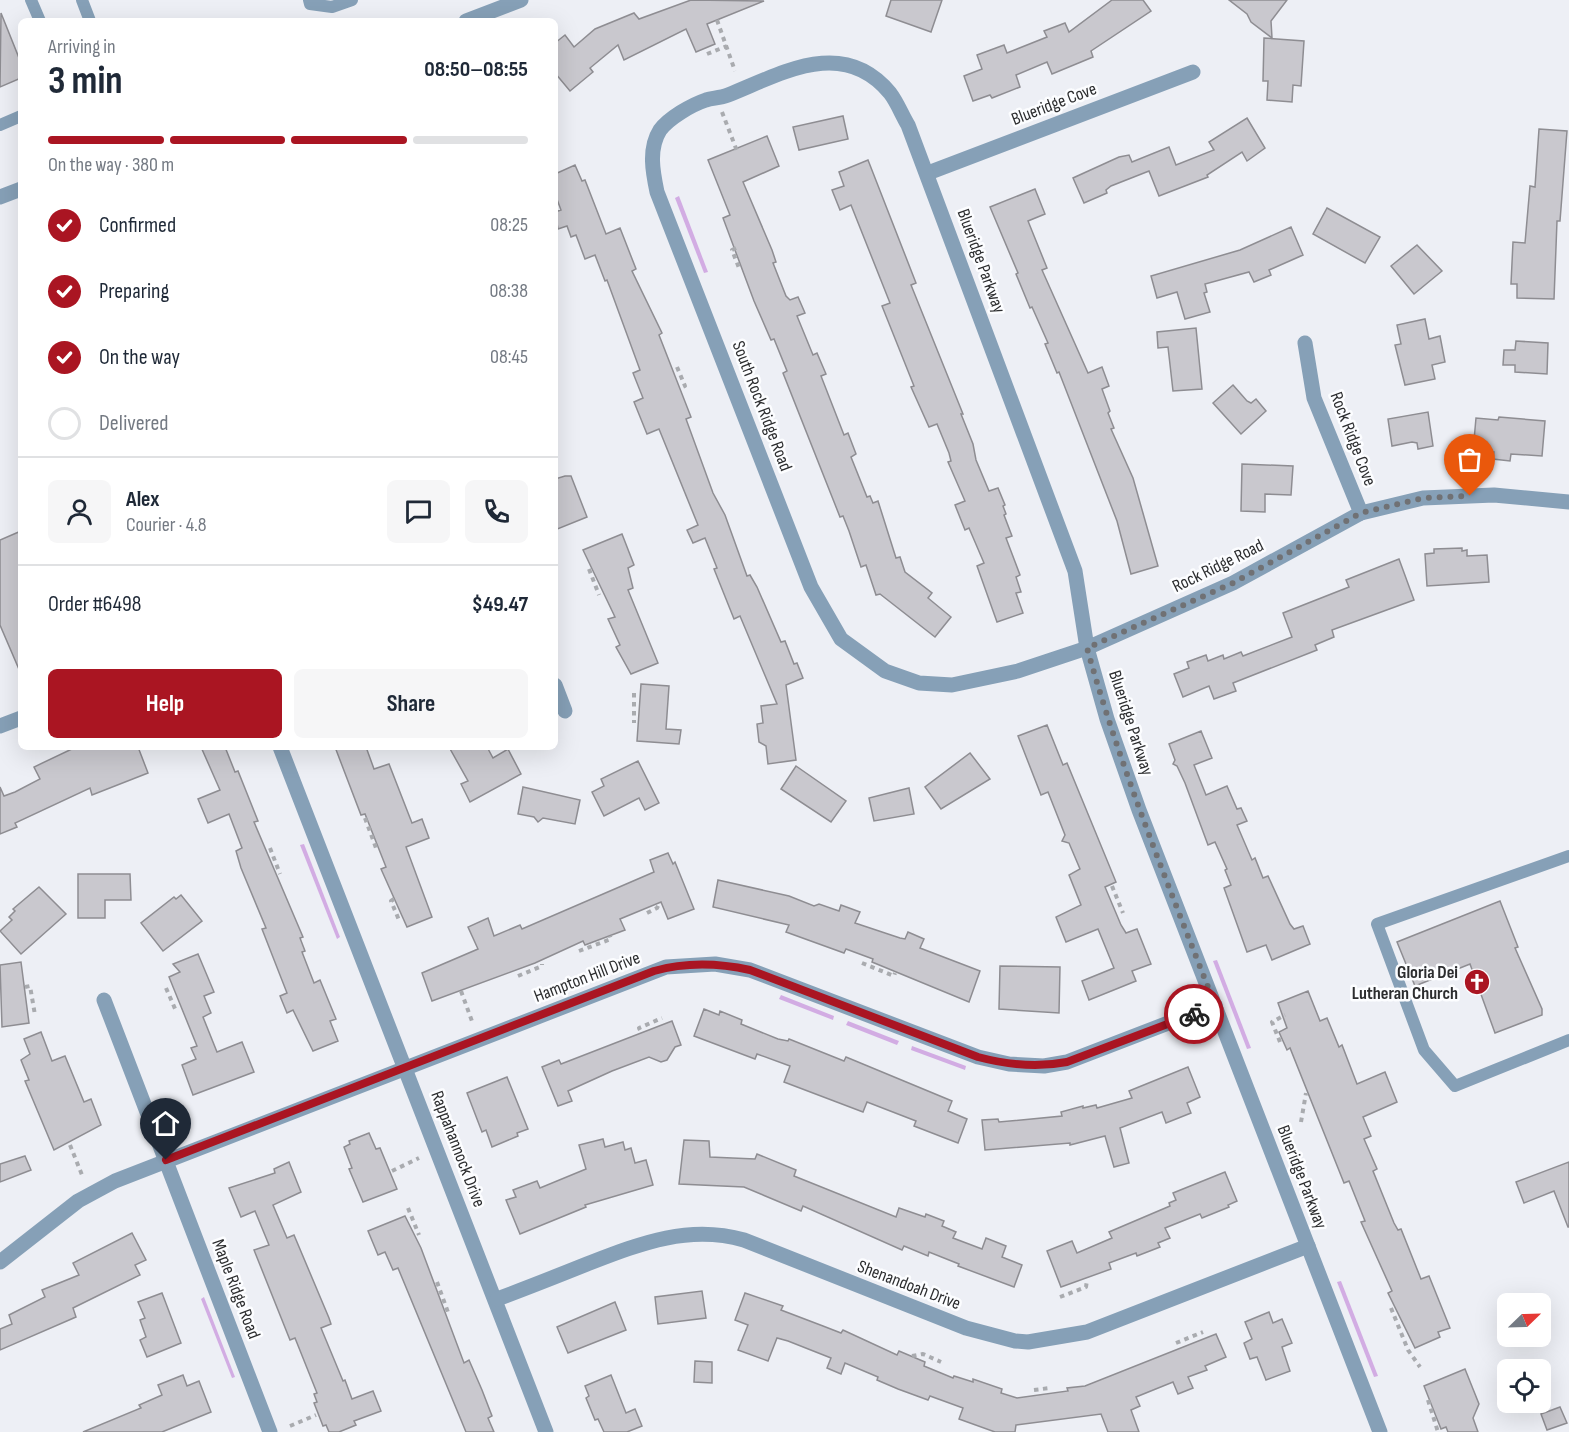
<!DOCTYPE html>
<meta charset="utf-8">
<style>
body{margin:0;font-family:"Sofia Sans Condensed",sans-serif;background:#f6f6f7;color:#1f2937;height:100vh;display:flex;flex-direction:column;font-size:22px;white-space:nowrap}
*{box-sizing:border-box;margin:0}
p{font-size:20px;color:#747a83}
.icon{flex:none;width:33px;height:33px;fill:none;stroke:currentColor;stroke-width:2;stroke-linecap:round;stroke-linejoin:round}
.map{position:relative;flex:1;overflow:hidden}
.side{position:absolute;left:18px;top:18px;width:540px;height:732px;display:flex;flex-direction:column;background:#fff;border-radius:9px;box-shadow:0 6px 24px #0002}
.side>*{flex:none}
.needle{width:39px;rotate:67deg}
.controls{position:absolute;left:1497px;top:1293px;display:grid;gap:12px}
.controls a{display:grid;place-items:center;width:54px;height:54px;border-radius:9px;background:#fff;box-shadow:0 6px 24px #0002;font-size:30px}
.pin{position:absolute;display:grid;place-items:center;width:51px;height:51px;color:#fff;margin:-62px -26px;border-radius:50% 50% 50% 0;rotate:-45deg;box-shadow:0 0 6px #0007}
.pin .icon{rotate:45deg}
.courier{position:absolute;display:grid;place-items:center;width:60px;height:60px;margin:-30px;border:4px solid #aa1522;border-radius:50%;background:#fff;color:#222;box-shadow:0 2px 8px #0007}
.overview em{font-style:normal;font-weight:700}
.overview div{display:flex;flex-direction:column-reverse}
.overview{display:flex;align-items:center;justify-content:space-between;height:102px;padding:0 30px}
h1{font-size:39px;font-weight:700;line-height:45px}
.bar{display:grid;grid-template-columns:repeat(4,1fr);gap:9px 6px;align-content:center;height:72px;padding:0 30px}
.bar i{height:8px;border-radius:4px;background:#e0e1e3}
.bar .selected{background:#aa1522}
.bar p{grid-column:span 4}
.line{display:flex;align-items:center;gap:15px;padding:0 30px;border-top:2px solid #e0e1e3}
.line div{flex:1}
.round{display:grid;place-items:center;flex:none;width:63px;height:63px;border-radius:9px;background:#f6f6f7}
ol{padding:0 30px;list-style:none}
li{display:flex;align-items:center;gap:18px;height:66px}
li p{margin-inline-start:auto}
li .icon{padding:6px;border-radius:50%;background:#aa1522;color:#fff;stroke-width:4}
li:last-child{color:#747a83}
li i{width:33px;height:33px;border:3px solid #e0e1e3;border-radius:50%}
.action{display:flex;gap:12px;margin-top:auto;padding:12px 30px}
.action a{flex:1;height:69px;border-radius:9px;background:#aa1522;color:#fff;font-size:24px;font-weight:700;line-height:69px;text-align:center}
.action a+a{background:#f6f6f7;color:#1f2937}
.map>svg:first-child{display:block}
</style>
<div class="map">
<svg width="1569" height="1432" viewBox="0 0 1569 1432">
<rect width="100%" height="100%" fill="#edeff5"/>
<g fill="#d2ace3">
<path d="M679,196L708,272L704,273L675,198Z"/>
<path d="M304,844L340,937L337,939L300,845Z"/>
<path d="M1217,960L1251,1048L1247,1049L1213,961Z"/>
<path d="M781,995L834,1016L833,1020L779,999Z"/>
<path d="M848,1021L899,1041L897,1045L846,1025Z"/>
<path d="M912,1046L966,1066L965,1070L911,1050Z"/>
<path d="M1341,1281L1378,1376L1374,1377L1337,1282Z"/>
<path d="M204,1297L235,1377L232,1378L201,1299Z"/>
</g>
<g fill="#c9c8ce" stroke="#8e8d92" stroke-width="1.5">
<path d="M691,0L764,1L707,24L715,44L696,52L686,29L624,60L618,45L590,68L593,72L570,91L555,73V43L565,35L574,47L595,29L634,13L639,19Z"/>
<path d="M891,0H942L931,32L886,16Z"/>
<path d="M1112,0H1143L1151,11L1091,51L1093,57L1052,74L1047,62L1016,75L1020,87L992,98L990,95L973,101L964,76L982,69L977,55L1004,45L1007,53L1047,37L1044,31L1065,23L1069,32Z"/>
<path d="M1229,0H1287L1271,21L1272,38L1251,22L1247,14Z"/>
<path d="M1,13L21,63V78L0,87Z"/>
<path d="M1264,38L1304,41L1301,86L1293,85L1292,102L1267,100L1268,81H1263Z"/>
<path d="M843,116L848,139L799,150L793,127Z"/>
<path d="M1247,118L1265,148L1247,161L1242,152L1207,175L1208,177L1159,196L1149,171L1111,186L1106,190L1107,193L1084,203L1073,178L1119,157L1129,155L1132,162L1169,147L1176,165L1214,150L1209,142Z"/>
<path d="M1539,129L1567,131L1560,221H1557L1554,299L1517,298V284H1511L1513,242L1525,243L1530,186L1535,187Z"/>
<path d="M767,136L779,166L743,182L772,250L776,262L773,263L786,296L790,300L798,297L805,313L797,316L813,355L817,353L826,374L821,376L844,435L848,433L856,454L851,457L867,497L870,496L873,503L878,501L896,558L900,557L905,572L932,593L928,598L951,617L935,637L880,594L876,595L866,565L861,567L849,531L843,516L840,517L783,373L787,371L774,339L771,340L754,301L723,218L730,215L708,160Z"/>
<path d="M868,160L916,283L911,285L963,414H961L973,444L976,460L989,491L998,488L1005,505L1003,506L1006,514L1004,515L1012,536L1006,538L1020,575L1016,577L1021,592L1016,593L1023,613L997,622L977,566L984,563L969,528L965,530L955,505L965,501L948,462L951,461L949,453L937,424L929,427L911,387L914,386L882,306L890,303L851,205L840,210L832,190L844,186L839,172Z"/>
<path d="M575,165L582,181L585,180L606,234L620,228L636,269L632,271L662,333L659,335L691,417L686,419L713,493L725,515L747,576L750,575L757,587L781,642L785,641L794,664L797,663L803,678L786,685L796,760L768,764L766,746L759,742L757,724L763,723L761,706L777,704L740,616L734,619L714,569L717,568L705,538L693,543L687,530L698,525L659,429L647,434L634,402L643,398L633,373L640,370L607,280L605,281L595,255L585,259L576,235L571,237L567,226L558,229L555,212L561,210L555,194V174Z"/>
<path d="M1035,189L1045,214L1028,221L1047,268L1042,270L1088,373L1102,367L1109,386L1102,389L1110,411L1108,413L1114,428L1111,429L1133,478L1158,566L1131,574L1117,521L1059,372L1057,373L1045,344L1048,343L1032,307L1030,308L1016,274L1018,273L990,207Z"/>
<path d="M1327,208L1380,237L1365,263L1313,234Z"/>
<path d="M1291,227L1303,255L1269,270L1271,275L1254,282L1249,272L1205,284L1207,292L1204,293L1210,312L1185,319L1177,292L1157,298L1151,276L1240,250Z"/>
<path d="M1417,245L1442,271L1414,294L1391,266Z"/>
<path d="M1425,319L1429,339L1440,336L1445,362L1432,365L1435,379L1405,385L1395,345L1401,344L1397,325Z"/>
<path d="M1196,328L1202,389L1173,391L1168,347L1158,348L1157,332Z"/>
<path d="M1516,341L1548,343L1547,374L1515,372V365H1503L1504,350H1515Z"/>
<path d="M1233,385L1247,401L1251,403L1256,399L1266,411L1241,434L1213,403Z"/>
<path d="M1428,412L1433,446L1418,449L1417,443L1412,442L1392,446L1388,419Z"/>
<path d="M1499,417L1545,421L1542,456L1511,454L1510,461L1493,459L1494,452L1473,451L1476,418L1498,420Z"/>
<path d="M1242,464L1293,466L1291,495L1265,494V512L1241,511Z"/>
<path d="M565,476H571L587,517L555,530V479Z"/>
<path d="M21,531V674L0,625V540Z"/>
<path d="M622,534L634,565L628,568L633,588L628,590L658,663L631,674L616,647L620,645L608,619L615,617L583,550Z"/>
<path d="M1462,548V551L1467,550V556L1487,555L1489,582L1427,586L1425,554L1434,553V549Z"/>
<path d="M1399,559L1414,600L1332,630L1334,637L1315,645L1317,650L1233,683L1236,691L1214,699L1209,686L1183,697L1174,674L1189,668L1187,662L1206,655L1208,661L1223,655L1224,659L1241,652L1243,656L1292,637L1283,613L1349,587L1346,580Z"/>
<path d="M641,684L669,686L666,729L681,730L679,744L637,741Z"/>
<path d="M1047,725L1063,765L1067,763L1116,882L1105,887L1121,925L1126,933L1137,929L1151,964L1132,971L1136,981L1089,1000L1082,981L1114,968L1098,929L1066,942L1056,917L1081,905L1069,875L1080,869L1069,843L1062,841L1065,835L1048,792L1041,795L1018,736Z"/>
<path d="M1201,731L1212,758L1194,765L1206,795L1227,786L1237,809L1241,808L1247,821L1237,825L1252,860L1255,858L1263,878L1268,876L1290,924L1294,929L1303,926L1310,944L1272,960L1266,945L1247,952L1224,888L1231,885L1225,870L1227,869L1215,842L1208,845L1185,783L1177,766L1173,764L1175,760L1169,744Z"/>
<path d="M76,747H138L148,773L92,795L90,788L15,823L17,827L0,834V787L4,796L15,792L40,779L34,767Z"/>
<path d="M201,747H225L235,772L238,771L258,821L254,822L303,937L300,938L305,951L302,952L314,983L320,980L336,1019L330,1021L338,1041L313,1051L293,1010L287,1013L280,996L287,993L262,929L266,928L241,868L236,851L242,848L229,814L208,823L198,799L220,790Z"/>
<path d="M335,747H366L374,769L389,764L412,823L422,819L429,838L406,847L432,917L407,927L381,869L386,867L365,814L361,815Z"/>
<path d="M449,747H487L493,758L508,749L521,774L470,802L461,784L468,781Z"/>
<path d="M970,753L990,779L941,809L925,787Z"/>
<path d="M638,761L659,803L645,810L639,798L604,816L592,792L604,786L601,779Z"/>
<path d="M796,766L846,801L831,822L781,789Z"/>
<path d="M523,787L580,800L575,824L543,818L538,822L534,817L518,814Z"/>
<path d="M909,788L914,814L874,821L869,798Z"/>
<path d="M668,853L673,864L675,862L694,909L668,919L661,902L620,919L625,930L585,945L583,941L535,963L432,1001L422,973L478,949L468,927L488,918L494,936L520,925L522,929L654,872L650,860Z"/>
<path d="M78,874H130L131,900H105V918H78Z"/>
<path d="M718,880L789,896L814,906L819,904L839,911L841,905L860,912L855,923L900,938L905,939L908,932L924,939L920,948L980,971L969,1002L872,962L873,959L846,949L844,953L786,932L789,925L713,907Z"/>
<path d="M39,887L66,914L21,954L0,931L12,920L9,917L15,911L13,909Z"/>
<path d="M181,895L202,921L163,951L141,923L174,897L176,899Z"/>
<path d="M1500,901L1518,947L1515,948L1542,1009V1015L1495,1033L1470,964L1415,986L1397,942Z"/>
<path d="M198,954L214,992L204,996L211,1013L203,1017L217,1052L242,1042L254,1072L193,1095L182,1065L196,1059L191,1048L197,1046L169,977L180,972L173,964Z"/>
<path d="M21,962L29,1023L2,1027L0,965Z"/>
<path d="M1000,966L1060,967L1059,1013L999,1009Z"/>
<path d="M1308,991L1320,1021L1327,1018L1339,1047L1342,1045L1357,1084L1385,1072L1397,1102L1363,1117L1371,1136L1364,1139L1377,1169L1373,1171L1394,1223L1398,1230L1401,1229L1421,1279L1429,1276L1450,1328L1438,1332L1440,1337L1415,1348L1388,1293L1392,1291L1361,1222L1365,1221L1349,1181L1344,1183L1290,1048L1287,1050L1279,1032L1287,1028L1278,1003Z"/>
<path d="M704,1009L719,1015L720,1011L742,1020L741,1024L778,1039L788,1041L789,1039L844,1061L846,1057L952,1101L948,1111L967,1119L958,1143L914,1126L916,1121L867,1102L863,1112L784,1082L790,1066L757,1054L755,1059L694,1036Z"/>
<path d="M672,1021L681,1045L675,1047L667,1060L661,1062L649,1057L612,1071L568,1091L572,1101L558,1106L542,1067L559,1060L561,1064Z"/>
<path d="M41,1032L52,1061L65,1056L84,1102L91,1099L101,1125L54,1150L25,1081L29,1080L21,1060L30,1054L24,1039Z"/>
<path d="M1188,1067L1200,1097L1187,1103L1191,1113L1166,1123L1162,1112L1120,1128L1129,1163L1114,1167L1105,1136L1070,1145V1143L985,1150L982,1120L998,1119L999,1122L1062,1116L1061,1112L1083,1106V1108L1096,1105L1097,1108L1132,1098L1129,1091Z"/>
<path d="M507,1077L528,1129L517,1133L518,1136L492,1147L486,1130L482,1132L467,1093Z"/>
<path d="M369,1133L376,1149L380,1148L397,1189L363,1202L349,1169L352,1168L344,1147L350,1144L349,1141Z"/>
<path d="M603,1139L605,1147L623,1142L625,1150L631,1148L635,1163L646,1160L653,1185L585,1205L586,1207L520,1234L506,1200L516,1197L513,1190L537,1181L540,1188L586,1169L579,1145Z"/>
<path d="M684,1140L709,1141L710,1157L755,1159L757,1154L796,1170L794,1176L896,1217L899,1208L925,1217L926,1214L944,1221L942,1226L956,1232L953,1238L982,1249L986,1238L1006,1246L1002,1257L1022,1265L1014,1287L958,1266L959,1264L929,1252L928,1256L904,1246L902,1250L803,1206L801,1211L744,1187L679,1184Z"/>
<path d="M25,1156L31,1170L0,1182V1164Z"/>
<path d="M289,1162L301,1192L273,1205L287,1238L294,1235L329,1318L331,1324L321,1328L343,1381L345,1380L352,1399L373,1391L381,1411L354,1421L356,1425L339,1432H329L326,1425L323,1426L314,1403L317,1402L314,1394L317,1393L295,1338L290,1340L254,1250L269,1245L255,1211L241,1217L229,1188L275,1173L274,1169Z"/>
<path d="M1569,1162V1227H1568L1554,1191L1524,1203L1516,1182Z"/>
<path d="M1225,1172L1237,1201L1228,1205L1229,1207L1202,1218L1200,1214L1165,1228L1170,1238L1158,1243L1160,1247L1137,1256L1136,1253L1109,1263L1111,1269L1061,1287L1047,1251L1072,1241L1077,1253L1112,1238L1109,1232L1170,1206L1169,1203L1176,1200L1173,1193Z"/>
<path d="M405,1216L421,1248L464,1363L469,1360L482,1390L492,1416L488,1418L494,1432H466L398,1268L393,1270L385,1252L378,1255L368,1231Z"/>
<path d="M132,1233L146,1260L135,1265L140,1275L73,1308L76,1317L0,1350V1329L12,1324L9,1315L45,1297L42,1290L79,1275L73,1263Z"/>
<path d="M702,1291L706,1318L658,1324L655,1297Z"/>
<path d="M162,1293L181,1343L147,1357L140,1340L146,1337L140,1320L145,1318L138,1302Z"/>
<path d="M745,1293L783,1306L781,1310L823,1326L841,1333L843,1330L897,1355L899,1351L925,1362L924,1366L953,1378L954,1376L973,1382V1379L1002,1389L1001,1393L1017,1398L1068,1391L1067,1388L1085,1386L1216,1334L1226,1357L1205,1366L1207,1370L1188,1377L1193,1388L1178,1394L1173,1382L1136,1397L1140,1406L1131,1410L1139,1432H1108L1101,1414L1016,1425L1015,1432H995L959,1419L963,1408L930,1396L928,1400L898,1389L877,1380L878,1377L845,1363L841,1374L827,1368L831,1358L788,1341L777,1338L768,1361L738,1350L748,1325L735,1320Z"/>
<path d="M615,1302L626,1330L568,1353L557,1327Z"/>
<path d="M1269,1312L1273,1323L1282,1319L1292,1343L1282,1347L1290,1371L1266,1380L1257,1357L1250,1359L1244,1343L1252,1339L1245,1322Z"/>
<path d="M695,1361L712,1362V1383L694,1382Z"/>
<path d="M1465,1369L1479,1404L1473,1418L1478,1432H1448L1446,1427L1441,1429L1424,1386Z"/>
<path d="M183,1375L187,1386L199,1381L211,1412L162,1432H83L141,1408L139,1405L162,1395L158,1385Z"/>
<path d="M611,1375L626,1413L635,1409L642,1426L627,1432H604L598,1419L595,1420L586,1398L589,1396L585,1386Z"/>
<path d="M1560,1407L1567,1423L1547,1430L1541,1414Z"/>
</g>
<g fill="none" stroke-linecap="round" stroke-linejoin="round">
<g stroke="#a9abaf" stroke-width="4" stroke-dasharray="4.5 4.5" stroke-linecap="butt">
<path d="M717,20L735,71"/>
<path d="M707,54L727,46"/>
<path d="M722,112L737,151"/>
<path d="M736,248L732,250L739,268"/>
<path d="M677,367L685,386L680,388"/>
<path d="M589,569L599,595"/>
<path d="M634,693V723"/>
<path d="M365,818L376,848"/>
<path d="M270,848L280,874"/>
<path d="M1112,886L1123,913"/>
<path d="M394,899L391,901L399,920"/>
<path d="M647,913L657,908L659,904"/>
<path d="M579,951L611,939L610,936"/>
<path d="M862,963L894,976L895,973"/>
<path d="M518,976L542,966V964"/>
<path d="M25,987L30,986L35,1015"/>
<path d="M166,988L176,1011"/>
<path d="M461,991L473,1024"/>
<path d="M640,1030L639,1028L662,1018"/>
<path d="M1280,1042L1272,1022L1285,1015"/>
<path d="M1301,1122L1306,1093"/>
<path d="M70,1145L82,1175"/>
<path d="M392,1171L419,1158"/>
<path d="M408,1208L419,1235"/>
<path d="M437,1282L449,1315"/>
<path d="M1060,1297L1086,1287L1087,1280"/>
<path d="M1391,1308L1408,1350L1420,1367"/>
<path d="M1176,1343L1203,1332"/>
<path d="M912,1356L923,1354L941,1362"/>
<path d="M1034,1390L1050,1388"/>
<path d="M1428,1400L1438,1432"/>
<path d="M290,1426L316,1415"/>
</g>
<g stroke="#86a0b7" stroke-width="12">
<path d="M31,0L40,21"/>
<path d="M82,0L90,21"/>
<path d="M309,0L310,4L332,7L352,0"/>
<path d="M0,125L21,116"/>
<path d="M1569,856L1377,924L1424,1050L1455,1086L1569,1040"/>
</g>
<g stroke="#86a0b7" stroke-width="15">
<path d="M928,173L1193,72"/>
<path d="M1305,343L1314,398L1361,513"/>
<path d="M555,685L565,711"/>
<path d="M0,726L21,718"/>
<path d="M280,747L546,1432"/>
<path d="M104,1000L270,1432"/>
<path d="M0,1262L78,1201L115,1181L666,967L715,964L750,970L978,1057L1009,1064L1044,1066L1067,1062L1215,1005"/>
<path d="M497,1299C527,1288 557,1276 587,1264C639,1244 688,1224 744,1240L966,1328L1015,1341L1028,1342L1087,1332L1308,1246"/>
<path d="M1380,1432L1139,810L1107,719L1087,648L1075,571L908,125C902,115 897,102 890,93C843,36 781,74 728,95C720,98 713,98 706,100C691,105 669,118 660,130C648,149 653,173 657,192L811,587L841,639L885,671L919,683L952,685L1018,671L1087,648L1233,583L1361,513L1423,498L1494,495L1569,502"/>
</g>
<g stroke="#86a0b7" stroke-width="15">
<path d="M466,21L521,0"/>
<path d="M0,197L21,189"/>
</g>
</g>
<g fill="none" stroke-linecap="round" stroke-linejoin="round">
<path stroke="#707174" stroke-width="6" stroke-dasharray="0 10.8" d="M1194,1014L1215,1005C1169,887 1121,770 1087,648L1233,583L1361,513L1423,498L1470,496"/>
<path stroke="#aa1522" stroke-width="8" d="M166,1160L654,971C686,962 718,963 750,970L978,1057C1008,1065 1036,1068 1067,1062L1194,1014"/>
</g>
<defs>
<g id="church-disc" transform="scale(1.35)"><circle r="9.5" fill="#aa1522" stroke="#fcfdff"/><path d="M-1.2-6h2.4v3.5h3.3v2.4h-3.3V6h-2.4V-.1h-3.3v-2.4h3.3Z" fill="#fff"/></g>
</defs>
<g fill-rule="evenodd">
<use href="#church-disc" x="1477" y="982"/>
</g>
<g text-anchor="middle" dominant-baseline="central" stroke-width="5" stroke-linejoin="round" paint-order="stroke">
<g font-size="18" fill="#2c2d2f" stroke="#fcfdff">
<text transform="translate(1054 104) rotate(-21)">Blueridge Cove</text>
<text transform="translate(981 261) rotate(70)">Blueridge Parkway</text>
<text transform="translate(762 406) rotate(69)">South Rock Ridge Road</text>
<text transform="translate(1353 439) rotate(69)">Rock Ridge Cove</text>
<text transform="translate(1218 566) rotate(-26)">Rock Ridge Road</text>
<text transform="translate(1131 723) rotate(72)">Blueridge Parkway</text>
<text transform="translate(587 977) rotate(-21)">Hampton Hill Drive</text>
<text transform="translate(458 1149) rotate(69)">Rappahannock Drive</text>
<text transform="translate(1302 1177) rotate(69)">Blueridge Parkway</text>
<text transform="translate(909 1285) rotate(21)">Shenandoah Drive</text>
<text transform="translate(236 1289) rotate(69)">Maple Ridge Road</text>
</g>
<g font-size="18" font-weight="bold" fill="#2c2d2f" stroke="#fcfdff" text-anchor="end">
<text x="1458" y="972">Gloria Dei<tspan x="1458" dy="21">Lutheran Church</tspan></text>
</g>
</g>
</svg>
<div class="controls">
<a><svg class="needle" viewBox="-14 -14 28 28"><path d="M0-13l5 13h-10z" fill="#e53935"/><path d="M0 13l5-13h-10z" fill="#747a83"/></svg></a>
<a><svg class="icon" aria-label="locate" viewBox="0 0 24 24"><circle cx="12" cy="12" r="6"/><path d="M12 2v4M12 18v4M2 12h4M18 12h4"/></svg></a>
</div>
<div class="pin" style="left:1470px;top:496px;background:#ea580c"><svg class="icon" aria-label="bag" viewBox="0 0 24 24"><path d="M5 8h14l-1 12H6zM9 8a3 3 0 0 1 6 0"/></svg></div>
<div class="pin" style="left:166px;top:1160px;background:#1f2937"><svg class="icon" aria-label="home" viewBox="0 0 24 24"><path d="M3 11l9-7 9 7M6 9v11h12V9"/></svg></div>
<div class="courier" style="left:1194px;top:1014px"><svg class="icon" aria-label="bike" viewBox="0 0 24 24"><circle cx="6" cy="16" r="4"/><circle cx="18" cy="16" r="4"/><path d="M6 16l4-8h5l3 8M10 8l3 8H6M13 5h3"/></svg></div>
<section class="side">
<div class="overview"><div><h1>3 min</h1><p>Arriving in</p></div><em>08:50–08:55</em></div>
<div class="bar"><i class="selected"></i><i class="selected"></i><i class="selected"></i><i></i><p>On the way · 380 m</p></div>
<ol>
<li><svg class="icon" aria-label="check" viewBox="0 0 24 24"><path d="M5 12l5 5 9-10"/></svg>Confirmed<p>08:25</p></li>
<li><svg class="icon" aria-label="check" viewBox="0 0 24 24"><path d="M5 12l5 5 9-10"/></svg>Preparing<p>08:38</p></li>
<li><svg class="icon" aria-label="check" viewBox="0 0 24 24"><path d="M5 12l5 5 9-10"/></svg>On the way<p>08:45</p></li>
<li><i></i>Delivered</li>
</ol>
<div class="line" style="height:108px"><a class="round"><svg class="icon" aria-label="person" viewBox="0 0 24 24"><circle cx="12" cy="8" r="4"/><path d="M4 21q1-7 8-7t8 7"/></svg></a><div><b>Alex</b><p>Courier · 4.8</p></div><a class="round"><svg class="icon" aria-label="chat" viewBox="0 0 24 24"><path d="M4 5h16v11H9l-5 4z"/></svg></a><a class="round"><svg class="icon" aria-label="phone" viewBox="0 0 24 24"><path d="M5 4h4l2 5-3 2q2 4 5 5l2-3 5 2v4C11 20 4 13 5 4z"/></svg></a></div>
<div class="line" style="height:78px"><div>Order #6498</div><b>$49.47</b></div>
<div class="action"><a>Help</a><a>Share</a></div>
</section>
</div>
